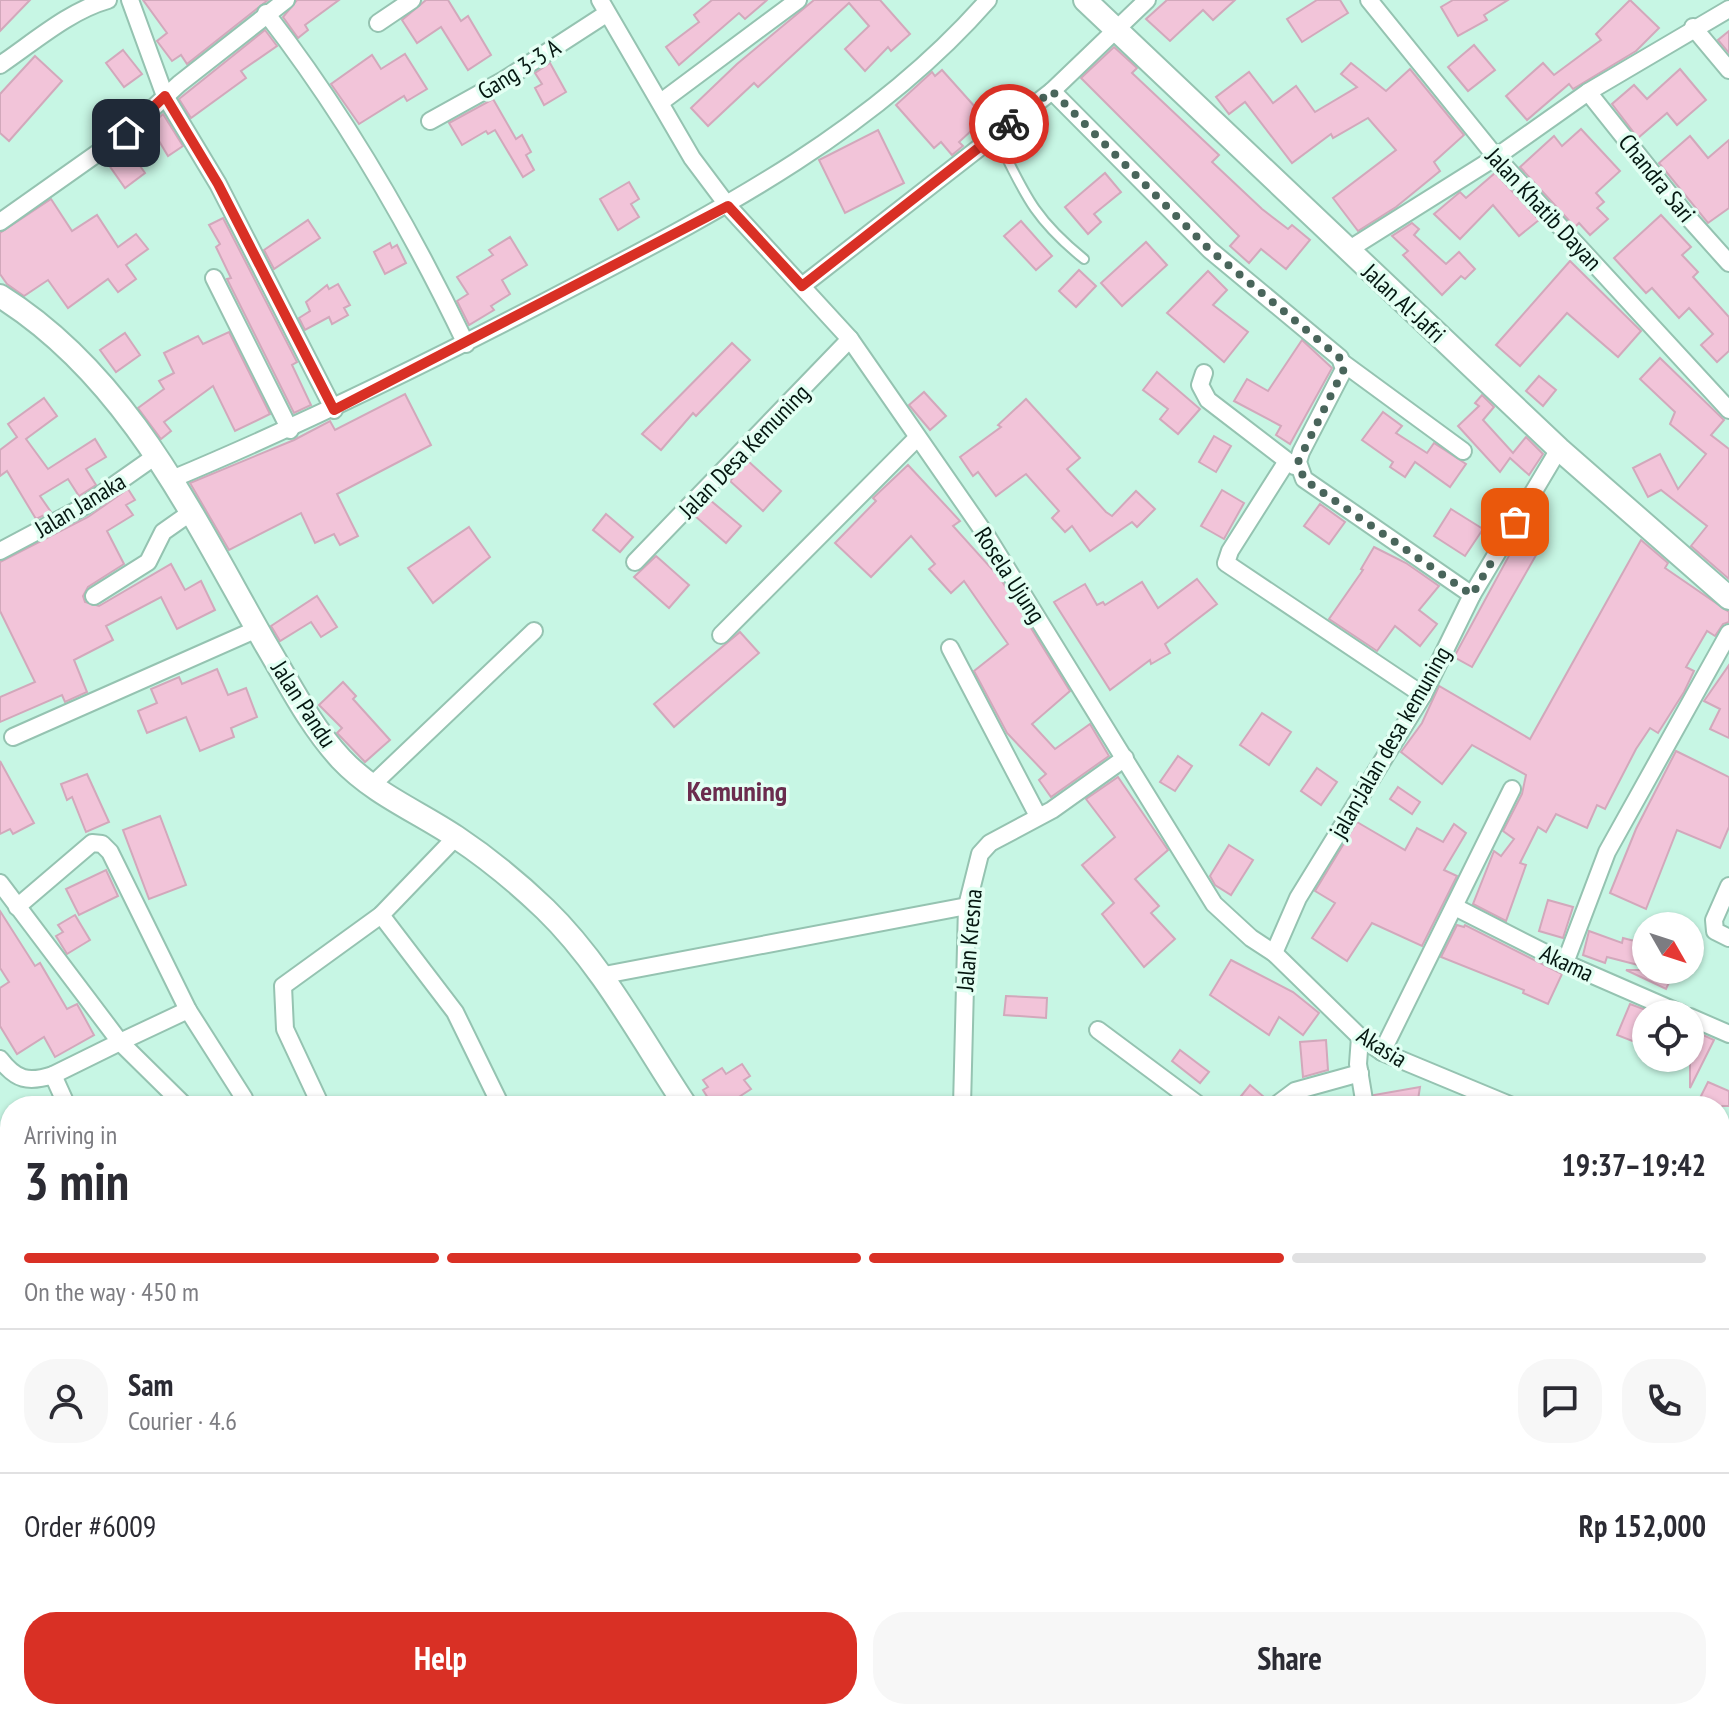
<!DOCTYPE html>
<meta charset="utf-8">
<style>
body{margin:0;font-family:"PT Sans Narrow",sans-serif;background:#f7f7f7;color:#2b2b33;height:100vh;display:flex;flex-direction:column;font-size:30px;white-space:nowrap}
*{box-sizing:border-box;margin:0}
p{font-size:26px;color:#7c7c81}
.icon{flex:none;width:44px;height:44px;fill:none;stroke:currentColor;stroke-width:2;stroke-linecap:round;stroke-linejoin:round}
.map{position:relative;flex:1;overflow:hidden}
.panel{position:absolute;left:0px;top:1096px;width:1730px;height:624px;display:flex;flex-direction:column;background:#fff;border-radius:32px 32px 0 0;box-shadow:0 2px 6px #0004}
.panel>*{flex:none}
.needle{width:52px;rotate:129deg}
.buttons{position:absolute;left:1632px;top:912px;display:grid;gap:16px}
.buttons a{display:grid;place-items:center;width:72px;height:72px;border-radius:50%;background:#fff;box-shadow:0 2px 6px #0004;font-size:40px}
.pin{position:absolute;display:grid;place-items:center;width:68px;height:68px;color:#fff;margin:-34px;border-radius:16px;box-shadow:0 4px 12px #0006}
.courier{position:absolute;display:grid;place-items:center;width:80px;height:80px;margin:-40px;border:6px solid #d93025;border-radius:50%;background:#fff;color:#222;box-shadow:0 2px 10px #0007}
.headline em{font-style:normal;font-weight:600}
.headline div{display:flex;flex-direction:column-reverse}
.headline{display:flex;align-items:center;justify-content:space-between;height:136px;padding:0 24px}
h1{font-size:52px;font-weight:600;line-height:60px}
.bar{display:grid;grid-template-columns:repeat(4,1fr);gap:12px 8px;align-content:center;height:96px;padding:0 24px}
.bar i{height:10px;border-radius:6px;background:#e1e1e2}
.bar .active{background:#d93025}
.bar p{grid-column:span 4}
.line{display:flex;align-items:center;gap:20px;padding:0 24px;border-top:2px solid #e1e1e2}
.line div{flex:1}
.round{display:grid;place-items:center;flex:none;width:84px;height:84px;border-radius:32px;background:#f7f7f7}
.primary-button{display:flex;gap:16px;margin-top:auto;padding:16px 24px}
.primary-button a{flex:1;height:92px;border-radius:32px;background:#d93025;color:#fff;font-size:32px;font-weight:600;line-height:92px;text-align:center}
.primary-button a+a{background:#f7f7f7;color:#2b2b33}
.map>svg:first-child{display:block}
</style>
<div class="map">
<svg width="1729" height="1720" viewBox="0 0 1729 1720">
<rect width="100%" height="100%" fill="#c7f6e4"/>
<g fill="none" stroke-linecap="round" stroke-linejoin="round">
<path stroke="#655ea3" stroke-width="5" d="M215,1720H236"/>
</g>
<g fill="#f2c4d9" stroke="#d2a8bb" stroke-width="2">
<path d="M0,0H30L0,31Z"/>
<path d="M143,0H268L187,64L181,55L172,61L157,41L167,33Z"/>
<path d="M297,0H339L305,25L308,30L298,38L283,17Z"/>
<path d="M426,0H448L461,21L468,16L491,55L468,70L441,27L417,43L402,20Z"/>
<path d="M712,0H767L745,19L739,13L679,65L666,47L699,22L694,15Z"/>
<path d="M814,0H880L910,34L891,51L888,47L865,71L845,49L869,26L849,3L758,87L754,83L708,126L691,108L737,64Z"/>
<path d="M1167,0H1235L1213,20L1203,10L1170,41L1146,19Z"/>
<path d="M1317,0H1340L1348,13L1302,42L1287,19Z"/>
<path d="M1453,0H1508L1484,15L1487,20L1458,36L1441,7Z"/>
<path d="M1630,0L1659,28L1636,51L1573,89L1569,84L1527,120L1506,96L1543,63L1554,75L1601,40L1596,34Z"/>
<path d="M265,30L277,46L241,71L246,78L191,118L179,99Z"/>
<path d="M1729,31V53L1718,40Z"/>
<path d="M1474,45L1495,70L1468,91L1448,67Z"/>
<path d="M1114,47L1137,68L1132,73L1219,155L1212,162L1262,209L1288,229L1292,225L1310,240L1286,269L1261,249L1249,263L1230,246L1239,236L1081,78Z"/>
<path d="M123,50L142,74L124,87L106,63Z"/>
<path d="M405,54L427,89L407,101L404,96L359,124L331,84L372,55L381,69Z"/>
<path d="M35,56L62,81L9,141L0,133V94Z"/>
<path d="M550,63L566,92L544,105L535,88L542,84L535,73Z"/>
<path d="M1351,63L1386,91L1410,69L1464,135L1434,162L1440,171L1396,207L1358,231L1333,198L1396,150L1368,118L1333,138L1331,134L1292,163L1245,102L1229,114L1216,97L1249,72L1273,103L1296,86L1315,112L1357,87L1341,74Z"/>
<path d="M1680,69L1706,100L1677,125L1667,113L1638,138L1612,104L1634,85L1647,99Z"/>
<path d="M942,70L985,118L959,142L963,146L952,155L941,142L934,148L896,105L932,72L935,76Z"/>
<path d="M1004,87L1017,104L992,124L979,107Z"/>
<path d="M493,99L516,139L522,135L531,152L526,155L534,170L523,177L495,130L488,134L486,131L462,145L449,123Z"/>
<path d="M163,114L183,146L168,156L150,126Z"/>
<path d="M1581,129L1620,171L1596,193L1604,202L1597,208L1608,219L1590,235L1579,223L1575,227L1520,167L1554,136L1562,146Z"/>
<path d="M878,130L904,183L845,213L819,160Z"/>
<path d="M1690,136L1708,158L1729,140V208L1708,223L1659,163Z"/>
<path d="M126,146L145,173L125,188L106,161Z"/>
<path d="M1105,173L1121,192L1094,214L1101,222L1088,234L1065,207Z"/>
<path d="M1495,173L1539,220L1519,236L1493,205L1460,239L1434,214L1460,192L1466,198Z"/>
<path d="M629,182L639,199L631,204L639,217L618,230L600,199Z"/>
<path d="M51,199L72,231L97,215L118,247L136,234L148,249L126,265L136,279L118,292L108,279L68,308L48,280L24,296L7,284L0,274V233Z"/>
<path d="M1661,215L1691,247L1682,255L1698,272L1693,277L1729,317V351L1717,362L1701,345L1713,334L1689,308L1679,318L1652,288L1646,293L1614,258Z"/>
<path d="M223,218L297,362L292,365L311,405L294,413L227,279L231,278L216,247L220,244L209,225Z"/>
<path d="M308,220L320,238L274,269L264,250Z"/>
<path d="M1021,221L1052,256L1036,270L1004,236Z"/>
<path d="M1412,223L1419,229L1414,235L1446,264L1459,252L1475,269L1465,279L1461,276L1442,295L1403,255L1408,251L1392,236Z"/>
<path d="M510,237L527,265L502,280L510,294L491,306L494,310L469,325L457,301L468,294L457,277L493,255L489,250Z"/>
<path d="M1146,242L1167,265L1122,306L1101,283Z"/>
<path d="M390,243L392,248L397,245L406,263L385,274L374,252Z"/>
<path d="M1570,261L1641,331L1618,357L1567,313L1520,366L1496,345Z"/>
<path d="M1079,270L1096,286L1076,307L1059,291Z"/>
<path d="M1208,271L1227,290L1213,305L1248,332L1224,362L1167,313Z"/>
<path d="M338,284L350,305L344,308L348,315L332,324L329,317L305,330L299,318L310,311L306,302L327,285L329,289Z"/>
<path d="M229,332L270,414L235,431L213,386L164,422L171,431L161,439L138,408L164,389L159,381L174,373L164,353L198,336L203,344Z"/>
<path d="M125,333L140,355L116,372L100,350Z"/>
<path d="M1302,340L1332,368L1290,444L1276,435L1281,426L1234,401L1247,379L1268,391Z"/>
<path d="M732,343L750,360L696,416L693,413L661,450L642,434Z"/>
<path d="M1660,358L1724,420L1711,435L1729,449V579L1691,546L1707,526L1661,490L1648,497L1633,468L1660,454L1678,489L1706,454L1670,424L1675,412L1640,379Z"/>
<path d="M1157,372L1200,409L1178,434L1160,419L1168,409L1143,390Z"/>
<path d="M1539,376L1556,390L1543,406L1526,391Z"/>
<path d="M924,392L946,416L930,430L909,405Z"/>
<path d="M405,394L431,445L337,494L358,536L340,545L334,534L315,543L301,513L229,550L190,483L294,440L330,421L335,430Z"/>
<path d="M1482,395L1494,407L1483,420L1513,453L1526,437L1543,454L1529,475L1510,458L1500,472L1458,426L1479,406L1475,403Z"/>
<path d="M44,398L57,416L26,439L48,469L95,439L106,457L86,469L96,485L79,496L68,479L40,496L51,512L36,519L7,471L0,476V450L17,437L8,424Z"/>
<path d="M1026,399L1080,458L1067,469L1106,512L1112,516L1136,491L1155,509L1137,527L1132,522L1090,551L1072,526L1065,532L1052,518L1059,511L1026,474L996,496L978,472L973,476L960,457L1001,427L998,425Z"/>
<path d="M1383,412L1402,426L1396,433L1427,453L1434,443L1466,464L1450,487L1415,462L1405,477L1390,467L1393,462L1362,440Z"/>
<path d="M1214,436L1231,446L1216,472L1199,462Z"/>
<path d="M748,461L781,491L763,511L730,481Z"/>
<path d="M908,465L960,521L953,526L1000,578L1070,691L1032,724L1055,749L1090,724L1109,756L1051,797L1039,780L1046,774L1007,733L974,671L1008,644L964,581L951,593L929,569L935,564L911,536L871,577L835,543L876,501L873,498Z"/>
<path d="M128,489L135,500L126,505L133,515L107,531L124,564L88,587L83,596L85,602L99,606L171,564L185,590L201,581L215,610L177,629L161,597L106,626L113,640L74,660L87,692L65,702L62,695L0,722V697L35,682L0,611V562L88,517Z"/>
<path d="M1222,490L1244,503L1224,539L1201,526Z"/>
<path d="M710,500L741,526L726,543L695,516Z"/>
<path d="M1320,504L1345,522L1329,544L1304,526Z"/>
<path d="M1451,509L1483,529L1465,556L1434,536Z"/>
<path d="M606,514L633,537L620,552L593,530Z"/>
<path d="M469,527L490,557L433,603L408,568Z"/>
<path d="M1518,539L1539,550L1472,667L1454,657Z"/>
<path d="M1641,540L1668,563L1665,568L1729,612V622L1723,624L1715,636L1707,631L1686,667L1694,671L1684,692L1658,733L1650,728L1636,749L1605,809L1597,805L1587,828L1556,814L1546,832L1538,827L1520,863L1526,865L1506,921L1473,904L1494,851L1501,856L1514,839L1503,831L1522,794L1526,775L1472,745L1442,784L1401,752L1422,723L1439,686L1530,739Z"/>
<path d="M1374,547L1406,563L1439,586L1419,610L1437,624L1420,646L1395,626L1377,651L1329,619L1363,570L1361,569Z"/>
<path d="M656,556L689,585L669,608L634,577Z"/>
<path d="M1197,579L1217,604L1165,644L1170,653L1151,664L1150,660L1110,690L1054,602L1085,584L1097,605L1103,602L1105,605L1142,582L1158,608Z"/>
<path d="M317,596L337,627L321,637L311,622L280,641L271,626Z"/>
<path d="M740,632L759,653L674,727L654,704Z"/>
<path d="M1729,665V738L1710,729L1720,709L1704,701Z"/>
<path d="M217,669L228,695L246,688L257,717L231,728L234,737L200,751L186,717L147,733L138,711L157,703L151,689L179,677L182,684Z"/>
<path d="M343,682L356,696L353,699L390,740L365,762L337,733L342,728L319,705Z"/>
<path d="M1262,713L1291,732L1269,765L1240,745Z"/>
<path d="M1676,751L1729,777V827L1720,848L1677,830L1646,909L1610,893L1636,829Z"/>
<path d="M1178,756L1192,766L1175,791L1160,782Z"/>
<path d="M0,761L34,823L13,834L10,829L0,834Z"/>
<path d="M1317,768L1337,782L1321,805L1301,791Z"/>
<path d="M87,774L109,822L86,832L72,797L67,800L61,784Z"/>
<path d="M1118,777L1168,850L1135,879L1159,906L1151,913L1175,939L1144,967L1102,914L1114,903L1082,865L1115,837L1086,799Z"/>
<path d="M1398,787L1420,802L1412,814L1390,799Z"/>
<path d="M160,816L186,885L149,899L123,830Z"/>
<path d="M1357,822L1405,850L1417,828L1443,842L1454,824L1466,833L1444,870L1457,876L1422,946L1372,923L1347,961L1312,938L1335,903L1315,891Z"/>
<path d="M1229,845L1253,860L1231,895L1215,885L1210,876Z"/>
<path d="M106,870L118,896L79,915L66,889Z"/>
<path d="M1548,900L1573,907L1563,938L1539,931Z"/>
<path d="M0,911L35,966L40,963L67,1009L77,1004L94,1035L55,1057L44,1037L17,1054L0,1026V988L9,982L0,968Z"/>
<path d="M75,915L90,940L67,954L56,936L63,932L58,925Z"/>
<path d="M1457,925L1464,927L1465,925L1562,974L1548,1004L1523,993L1524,990L1441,957Z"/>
<path d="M1589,931L1622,943L1623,938L1646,944L1642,966L1607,957L1605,963L1583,955Z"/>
<path d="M1231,960L1293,992L1319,1013L1303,1035L1279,1017L1269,1035L1210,995Z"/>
<path d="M1626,970H1675L1666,989Z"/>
<path d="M1006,996L1047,998L1046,1018L1004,1015Z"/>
<path d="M1630,1004L1646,1010V1028L1640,1044L1617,1035Z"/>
<path d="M1690,1029L1714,1040L1690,1088Z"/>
<path d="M1326,1040L1328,1070L1303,1077L1300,1042Z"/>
<path d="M1180,1050L1209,1072L1200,1083L1172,1061Z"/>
<path d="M742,1064L750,1076L744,1080L751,1089L725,1106H713L703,1090L708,1087L703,1080L722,1068L726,1074Z"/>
<path d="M1708,1082L1729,1091V1106H1696Z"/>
<path d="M1250,1085L1264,1097L1256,1106H1233Z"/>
<path d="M1420,1087L1417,1106L1376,1104L1374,1095Z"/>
</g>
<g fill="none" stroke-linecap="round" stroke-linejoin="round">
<g stroke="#95c3b1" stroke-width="12">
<path id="lane" d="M996,136C1024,193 1033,218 1084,259"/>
</g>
<g stroke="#95c3b1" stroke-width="20">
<g id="street">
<path d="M130,0L165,96L218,184L334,410"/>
<path d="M600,0L692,158L728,206L850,339L988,538L1214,904L1251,938L1274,953L1360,1037L1382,1052L1512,1106"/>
<path d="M1369,0L1496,157L1729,410"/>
<path d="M266,13C345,115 410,227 466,344"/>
<path d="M378,23L412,0"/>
<path d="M1693,27L1729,70"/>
<path d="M0,65C34,42 69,11 108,0"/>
<path d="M1052,91L1210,250L1340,358L1344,369L1301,452L1298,462L1304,479L1472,595"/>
<path d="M1588,92L1686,215L1729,263"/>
<path d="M661,102L798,0"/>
<path d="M430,121L504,80L606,14"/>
<path d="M0,222L126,133L179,84L286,0"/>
<path d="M1348,250L1496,157L1588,92L1729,9"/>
<path d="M214,278L290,430"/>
<path d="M802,286L1052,91L1147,0"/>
<path d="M1343,363L1463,451"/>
<path d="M1204,373L1200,385L1208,400L1294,466"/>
<path d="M1287,461L1230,551L1226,563L1423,695"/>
<path d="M172,479C311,421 444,355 577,285C726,207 875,129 988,0"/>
<path d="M0,551L83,507L157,455"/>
<path d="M635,562L850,339"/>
<path d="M94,596L148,562L163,532L190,513"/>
<path d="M721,635L916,439"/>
<path d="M950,648L1038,816"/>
<path d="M13,737L257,629"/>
<path d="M371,786L534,631"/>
<path d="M0,883L120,1042L53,1075"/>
<path d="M1729,886L1714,920L1715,931L1729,938"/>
<path d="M17,907L92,843L102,844L110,852L188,1010L244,1098"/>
<path d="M1455,907L1565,963L1682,1014"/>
<path d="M381,915L455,1012L501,1106"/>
<path d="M1274,953L1298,898L1423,695L1472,595L1559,449"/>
<path d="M1565,963L1607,852L1729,633"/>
<path d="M599,976L967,906"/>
<path d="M1690,1017L1729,1034"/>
<path d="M1098,1030L1200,1106"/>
<path d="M1360,1037L1358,1064L1365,1106"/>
<path d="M1382,1052L1512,789"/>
<path d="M0,1059C16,1080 28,1083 53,1075L67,1106"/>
<path d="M185,1106L120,1042L188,1010"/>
<path d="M321,1106L285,1029L283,986L381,915L456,837"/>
<path d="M962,1106L967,906L980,854L990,843L1052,810L1125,758"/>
<path d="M1275,1106L1295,1091L1360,1073"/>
<path d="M1720,1189L1729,1173"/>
<path d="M1720,1349L1729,1350"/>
<path d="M0,1443L10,1510"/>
<path d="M1720,1530L1729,1528"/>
<path d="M1720,1704L1729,1711"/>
<path d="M526,1710L532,1720"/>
<path d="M988,1710L1007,1720"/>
<path d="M843,1720L848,1710"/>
<path d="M1091,1720L1101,1710"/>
<path d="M1223,1720L1234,1710"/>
</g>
</g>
<g stroke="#95c3b1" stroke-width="26">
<g id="secondary">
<path d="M1085,0L1559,449L1729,598"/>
<path d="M0,296C128,376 193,517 265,643C289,683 309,724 341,759C374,794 417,811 456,837C486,857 519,884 545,909C602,964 642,1040 686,1106"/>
<path d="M0,1447L10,1442"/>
<path d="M1534,1710L1551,1720"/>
</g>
</g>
<use href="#lane" stroke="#fff" stroke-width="8"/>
<use href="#street" stroke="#fff" stroke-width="16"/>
<use href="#secondary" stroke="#fff" stroke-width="22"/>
</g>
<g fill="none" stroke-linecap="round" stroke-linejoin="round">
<path stroke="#49655b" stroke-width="8" stroke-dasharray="0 14.4" d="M1009,124L1052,91L1210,250L1340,358L1344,369L1298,462L1304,479L1312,485L1472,595L1515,522"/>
<path stroke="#d93025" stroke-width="10" d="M126,133L165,96L218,184L334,410L728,206L802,286L1009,124"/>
</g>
<g text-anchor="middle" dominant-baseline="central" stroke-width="7" stroke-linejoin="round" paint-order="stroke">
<g font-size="24" fill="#051711" stroke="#e3fff3">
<text transform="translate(519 69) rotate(-32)">Gang 3-3 A</text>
<text transform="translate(1657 178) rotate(51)">Chandra Sari</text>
<text transform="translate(1544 209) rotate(47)">Jalan Khatib Dayan</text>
<text transform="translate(1404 303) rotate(43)">Jalan Al-Jafri</text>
<text transform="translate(744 451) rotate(-46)">Jalan Desa Kemuning</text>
<text transform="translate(80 505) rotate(-31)">Jalan Janaka</text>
<text transform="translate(1010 575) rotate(57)">Rosela Ujung</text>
<text transform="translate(304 704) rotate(57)">Jalan Pandu</text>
<text transform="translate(1390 742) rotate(-60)">jalan;Jalan desa kemuning</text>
<text transform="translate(969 940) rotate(-85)">Jalan Kresna</text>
<text transform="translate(1567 963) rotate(25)">Akama</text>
<text transform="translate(1382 1047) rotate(32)">Akasia</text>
</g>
<g font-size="28" font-weight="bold" fill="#6b2c4e" stroke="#e3fff3">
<text x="737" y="790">Kemuning</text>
</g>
</g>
</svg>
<div class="buttons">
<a><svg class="needle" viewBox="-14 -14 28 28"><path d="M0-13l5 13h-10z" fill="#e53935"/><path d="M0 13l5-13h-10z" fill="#7c7c81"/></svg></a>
<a><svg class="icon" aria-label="locate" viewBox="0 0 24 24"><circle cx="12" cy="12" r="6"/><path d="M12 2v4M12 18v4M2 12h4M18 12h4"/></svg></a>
</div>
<div class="pin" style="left:1515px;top:522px;background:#ea580c"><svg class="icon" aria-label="bag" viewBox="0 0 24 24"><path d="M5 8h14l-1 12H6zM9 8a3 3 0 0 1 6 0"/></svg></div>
<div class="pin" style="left:126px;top:133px;background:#1f2937"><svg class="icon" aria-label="home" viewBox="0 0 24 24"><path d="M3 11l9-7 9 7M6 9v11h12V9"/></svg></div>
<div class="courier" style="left:1009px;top:124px"><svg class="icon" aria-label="bike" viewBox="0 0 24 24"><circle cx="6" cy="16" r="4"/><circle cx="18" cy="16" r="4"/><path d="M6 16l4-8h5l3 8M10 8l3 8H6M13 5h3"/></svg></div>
<section class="panel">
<div class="headline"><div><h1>3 min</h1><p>Arriving in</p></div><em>19:37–19:42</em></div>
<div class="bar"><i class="active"></i><i class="active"></i><i class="active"></i><i></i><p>On the way · 450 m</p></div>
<div class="line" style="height:144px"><a class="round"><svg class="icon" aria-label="person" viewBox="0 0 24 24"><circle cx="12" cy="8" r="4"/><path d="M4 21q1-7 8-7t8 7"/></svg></a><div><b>Sam</b><p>Courier · 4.6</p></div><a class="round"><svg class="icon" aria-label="chat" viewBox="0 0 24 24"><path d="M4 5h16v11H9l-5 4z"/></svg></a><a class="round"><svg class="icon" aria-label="phone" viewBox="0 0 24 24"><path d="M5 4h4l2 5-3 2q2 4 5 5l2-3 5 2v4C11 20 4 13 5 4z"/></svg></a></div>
<div class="line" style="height:104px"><div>Order #6009</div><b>Rp 152,000</b></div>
<div class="primary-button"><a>Help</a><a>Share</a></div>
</section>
</div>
